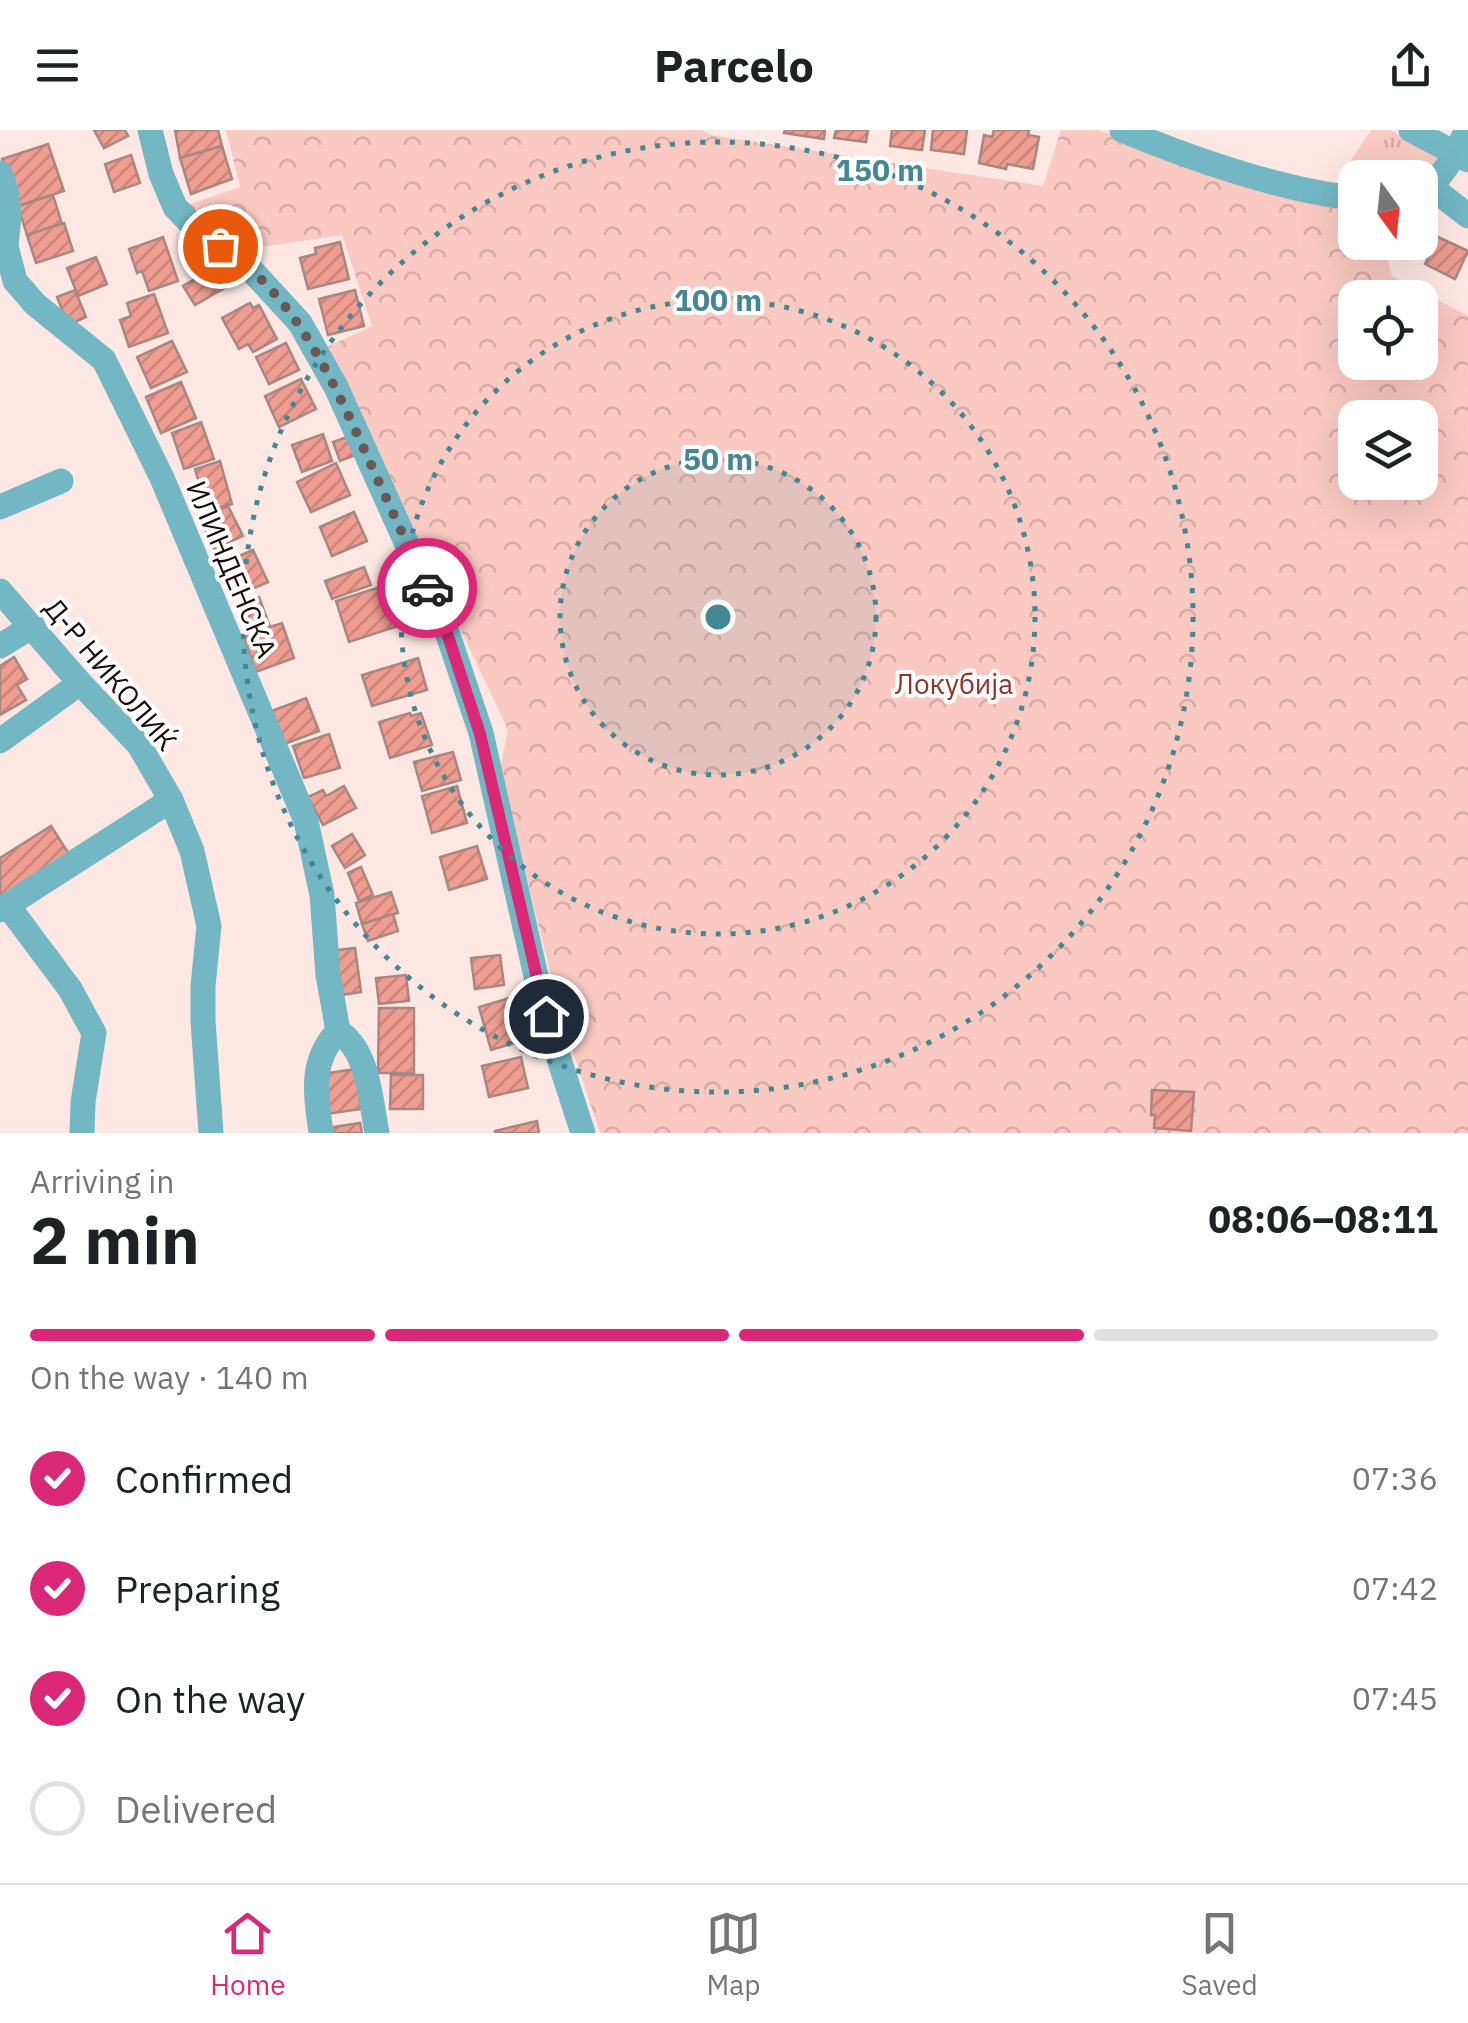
<!DOCTYPE html>
<meta charset="utf-8">
<style>
body{margin:0;font-family:"IBM Plex Sans",sans-serif;background:#f6f6f6;color:#202124;height:100vh;display:flex;flex-direction:column;font-size:38px;white-space:nowrap}
*{box-sizing:border-box;margin:0}
p{font-size:32px;color:#757577}
.icon{flex:none;width:55px;height:55px;fill:none;stroke:currentColor;stroke-width:2;stroke-linecap:round;stroke-linejoin:round}
.map{position:relative;height:1003px;overflow:hidden}
.sheet{display:flex;flex-direction:column;background:#fff;flex:1}
.sheet>*{flex:none}
.needle{width:65px;rotate:165deg}
.controls{position:absolute;left:1338px;top:30px;display:grid;gap:20px}
.controls a{display:grid;place-items:center;width:100px;height:100px;border-radius:20px;background:#fff;box-shadow:0 10px 40px #0002;font-size:50px}
.pin{position:absolute;display:grid;place-items:center;width:85px;height:85px;color:#fff;margin:-42px;border:5px solid #fff;border-radius:50%;box-shadow:0 2px 10px #0007}
.courier{position:absolute;display:grid;place-items:center;width:100px;height:100px;margin:-50px;border:8px solid #db2777;border-radius:50%;background:#fff;color:#222;box-shadow:0 2px 12px #0007}
.head em{font-style:normal;font-weight:800}
.head div{display:flex;flex-direction:column-reverse}
.head{display:flex;align-items:center;justify-content:space-between;height:170px;padding:0 30px}
h1{font-size:65px;font-weight:800;line-height:75px}
.bar{display:grid;grid-template-columns:repeat(4,1fr);gap:15px 10px;align-content:center;height:120px;padding:0 30px}
.bar i{height:12px;border-radius:8px;background:#e0e0e0}
.bar .on{background:#db2777}
.bar p{grid-column:span 4}
ol{padding:0 30px;list-style:none}
li{display:flex;align-items:center;gap:30px;height:110px}
li p{margin-inline-start:auto}
li .icon{padding:10px;border-radius:50%;background:#db2777;color:#fff;stroke-width:4}
li:last-child{color:#757577}
li i{width:55px;height:55px;border:5px solid #e0e0e0;border-radius:50%}
header{display:flex;justify-content:space-between;align-items:center;height:130px;padding:0 30px;background:#fff;font-size:45px;font-weight:800}
.dock{display:flex;justify-content:space-around;align-items:center;height:140px;border-top:2px solid #e0e0e0;background:#fff;font-size:28px;color:#757577}
.dock a{display:grid;justify-items:center;gap:5px}
.dock .on{color:#db2777}
.map>svg:first-child{display:block}
</style>
<header><svg class="icon" aria-label="menu" viewBox="0 0 24 24"><path d="M4 6h16M4 12h16M4 18h16"/></svg>Parcelo<svg class="icon" aria-label="share" viewBox="0 0 24 24"><path d="M12 15V3M7 8l5-5 5 5M5 13v7h14v-7"/></svg></header>
<div class="map">
<svg width="1468" height="1003" viewBox="0 0 1468 1003">
<defs>
<pattern id="grass-tufts" width="24" height="20" patternUnits="userSpaceOnUse" patternTransform="scale(2.5)"><rect width="24" height="20" fill="#facac2"/><path d="M3 7l-1-3M5 7V3M7 7l1-3M15 17l-1-3M17 17v-4M19 17l1-3" fill="none" stroke="#d6aca5"/></pattern>
<pattern id="park-crowns" width="20" height="18" patternUnits="userSpaceOnUse" patternTransform="scale(2.5)"><rect width="20" height="18" fill="#facac2"/><path d="M2 6a3 3 0 1 1 6 0M12 15a3 3 0 1 1 6 0" fill="none" stroke="#d6aca5"/></pattern>
<pattern id="building-hatch" width="6" height="6" patternUnits="userSpaceOnUse" patternTransform="scale(2.5)"><rect width="6" height="6" fill="#ee9d90"/><path d="M-1 1l2-2M0 6l6-6M5 7l2-2" fill="none" stroke="#cb867b"/></pattern>
</defs>
<rect width="100%" height="100%" fill="#ffe8e4"/>
<path fill="url(#grass-tufts)" d="M1371,0H1390L1437,23L1434,37L1407,47L1355,48V51H1338Z"/>
<path fill="url(#park-crowns)" fill-rule="evenodd" d="M226,0H701L711,5L1043,56L1061,0H1097L1355,72V112L1383,113L1392,146L1468,186V1003H600L561,886L500,640L508,600L327,217L372,196L342,105L255,118L187,75L240,57ZM1355,168H1420V232H1355ZM1355,288H1420V352H1355Z"/>
<g fill="url(#building-hatch)" stroke="#a98680" stroke-width="2.5">
<path d="M94,0H125L128,6L104,18Z"/>
<path d="M175,0H218L222,16L180,28Z"/>
<path d="M785,0H825L824,9L784,3Z"/>
<path d="M836,0H868L866,12L834,8Z"/>
<path d="M892,0H925L922,20L890,16Z"/>
<path d="M933,0H967L964,24L931,20Z"/>
<path d="M994,0H1029L1028,5L1039,7L1033,39L1007,34L1006,39L979,33L984,5L992,7Z"/>
<path d="M48,14L64,61L18,76L2,29Z"/>
<path d="M222,16L232,49L191,64L180,28Z"/>
<path d="M131,25L140,53L114,62L105,34Z"/>
<path d="M53,65L62,94L27,105L18,76Z"/>
<path d="M64,93L73,121L36,133L27,105Z"/>
<path d="M163,107L178,151L149,161L142,141L137,143L129,119Z"/>
<path d="M1438,107L1468,121L1455,149L1425,134Z"/>
<path d="M340,112L349,149L308,159L300,128L316,124L315,118Z"/>
<path d="M96,127L107,154L78,166L67,138Z"/>
<path d="M222,133L233,153L195,175L183,156Z"/>
<path d="M75,160L86,187L68,195L57,167Z"/>
<path d="M355,160L364,196L328,205L319,169Z"/>
<path d="M154,164L168,203L129,217L120,190L131,186L127,173Z"/>
<path d="M250,173L253,178L259,175L277,209L253,222L248,214L239,219L222,188Z"/>
<path d="M172,211L187,242L151,258L137,227Z"/>
<path d="M286,213L299,240L269,254L256,227Z"/>
<path d="M301,249L316,279L279,297L265,266Z"/>
<path d="M181,252L196,288L161,303L146,267Z"/>
<path d="M201,292L214,329L184,339L172,303Z"/>
<path d="M323,304L332,331L302,342L292,315Z"/>
<path d="M350,306L356,325L340,331L333,312Z"/>
<path d="M220,331L232,374L202,382L196,361L201,360L195,339Z"/>
<path d="M336,333L350,365L311,382L297,352Z"/>
<path d="M228,376L243,406L214,419L200,389Z"/>
<path d="M354,382L367,411L332,426L320,397Z"/>
<path d="M253,420L268,452L231,468L217,436Z"/>
<path d="M364,437L371,455L332,469L325,451Z"/>
<path d="M386,455L394,479L415,472L420,489L349,512L336,471Z"/>
<path d="M259,467L270,497L282,493L294,528L256,542L243,507L255,503L244,472Z"/>
<path d="M14,527L27,549L17,555L26,570L0,585V536Z"/>
<path d="M418,528L427,560L372,576L362,545Z"/>
<path d="M306,568L319,601L282,615L269,582Z"/>
<path d="M410,583L411,586L421,583L432,615L390,628L379,592Z"/>
<path d="M329,604L340,638L304,648L293,616Z"/>
<path d="M453,622L461,650L422,661L414,632Z"/>
<path d="M344,656L356,678L323,695L308,667L323,660L326,666Z"/>
<path d="M457,656L467,693L432,703L422,666Z"/>
<path d="M51,696L71,727L0,772V728Z"/>
<path d="M352,704L365,725L345,738L332,716Z"/>
<path d="M477,716L487,749L449,760L440,727Z"/>
<path d="M361,737L373,765L359,771L348,743Z"/>
<path d="M391,762L398,783L362,794L356,773Z"/>
<path d="M393,784L398,801L368,811L362,794Z"/>
<path d="M355,818L361,862L335,866L329,821Z"/>
<path d="M500,825L504,855L475,859L471,828Z"/>
<path d="M406,845L409,871L379,874L376,848Z"/>
<path d="M513,867L525,910L491,920L479,877Z"/>
<path d="M379,878H414V943H378Z"/>
<path d="M521,927L528,958L489,967L482,936Z"/>
<path d="M356,939L361,979L326,984L321,944Z"/>
<path d="M391,945H423V979H390Z"/>
<path d="M1152,960L1194,962L1191,1001L1154,998L1155,985H1151Z"/>
<path d="M537,991L539,1003H495V1001Z"/>
<path d="M360,993L362,1003H328L327,998Z"/>
</g>
<g fill="none" stroke-linecap="round" stroke-linejoin="round">
<g stroke="#73b7c5" stroke-width="25">
<path d="M150,0L161,44L175,77L199,102L242,130L300,193L336,257L448,505L481,603L545,886L583,1003"/>
<path d="M1122,0C1189,28 1283,61 1355,68"/>
<path d="M1411,0L1468,30"/>
<path d="M0,43L7,64L9,87L6,116L15,151L35,174L104,230L162,348L306,691L322,765L328,845L338,901C369,921 370,968 377,1003"/>
<path d="M1431,57L1468,86"/>
<path d="M1420,63C1443,50 1455,23 1467,0"/>
<path d="M0,377L61,351"/>
<path d="M0,461L80,553L139,615L171,670L192,721L209,796L203,856V891L211,1003"/>
<path d="M0,516L33,496"/>
<path d="M0,611L80,553"/>
<path d="M8,776L70,859L94,903L83,972L82,1003"/>
<path d="M0,780L171,670"/>
<path d="M321,1003C316,964 309,932 338,901"/>
</g>
</g>
<g fill="none" stroke-linecap="round" stroke-linejoin="round">
<path stroke="#685856" stroke-width="10" stroke-dasharray="0 18" d="M220,116C297,166 332,250 369,330C388,373 408,415 427,458"/>
<path stroke="#db2777" stroke-width="12" d="M427,458L448,506L480,604L546,886"/>
</g>
<circle cx="718" cy="487" r="158" fill="#438795" fill-opacity=".12"/>
<g fill="none" stroke="#438795" stroke-width="5" stroke-dasharray="5 10">
<circle cx="718" cy="487" r="158"/>
<circle cx="718" cy="487" r="317"/>
<circle cx="718" cy="487" r="475"/>
</g>
<g text-anchor="middle" dominant-baseline="central" stroke-width="8" stroke-linejoin="round" paint-order="stroke">
<g font-size="28" fill="#170b09" stroke="#fff">
<text transform="translate(232 439) rotate(67)">ИЛИНДЕНСКА</text>
<text transform="translate(111 544) rotate(50)">Д-Р НИКОЛИЌ</text>
</g>
<g font-size="28" fill="#913329" stroke="#fff">
<text x="954" y="553">Локубија</text>
</g>
</g>
<circle cx="718" cy="487" r="15" fill="#438795" stroke="#fff" stroke-width="5"/>
<g font-size="30" text-anchor="middle" font-weight="bold" fill="#438795" stroke="#fff" stroke-width="8" stroke-linejoin="round" paint-order="stroke">
<text x="880" y="51">150 m</text>
<text x="718" y="181">100 m</text>
<text x="718" y="340">50 m</text>
</g>
</svg>
<div class="controls">
<a><svg class="needle" viewBox="-14 -14 28 28"><path d="M0-13l5 13h-10z" fill="#e53935"/><path d="M0 13l5-13h-10z" fill="#757577"/></svg></a>
<a><svg class="icon" aria-label="locate" viewBox="0 0 24 24"><circle cx="12" cy="12" r="6"/><path d="M12 2v4M12 18v4M2 12h4M18 12h4"/></svg></a>
<a><svg class="icon" aria-label="layers" viewBox="0 0 24 24"><path d="M12 4l9 5-9 5-9-5zM3 14l9 5 9-5"/></svg></a>
</div>
<div class="pin" style="left:220px;top:116px;background:#ea580c"><svg class="icon" aria-label="bag" viewBox="0 0 24 24"><path d="M5 8h14l-1 12H6zM9 8a3 3 0 0 1 6 0"/></svg></div>
<div class="pin" style="left:546px;top:886px;background:#1f2937"><svg class="icon" aria-label="home" viewBox="0 0 24 24"><path d="M3 11l9-7 9 7M6 9v11h12V9"/></svg></div>
<div class="courier" style="left:427px;top:458px"><svg class="icon" aria-label="car" viewBox="0 0 24 24"><path d="M5 17H2v-5l4-1 3-4h7l3 4 3 1v5h-3M9 17h6M6 11h13"/><circle cx="7" cy="17" r="2"/><circle cx="17" cy="17" r="2"/></svg></div>
</div>
<section class="sheet">
<div class="head"><div><h1>2 min</h1><p>Arriving in</p></div><em>08:06–08:11</em></div>
<div class="bar"><i class="on"></i><i class="on"></i><i class="on"></i><i></i><p>On the way · 140 m</p></div>
<ol>
<li><svg class="icon" aria-label="check" viewBox="0 0 24 24"><path d="M5 12l5 5 9-10"/></svg>Confirmed<p>07:36</p></li>
<li><svg class="icon" aria-label="check" viewBox="0 0 24 24"><path d="M5 12l5 5 9-10"/></svg>Preparing<p>07:42</p></li>
<li><svg class="icon" aria-label="check" viewBox="0 0 24 24"><path d="M5 12l5 5 9-10"/></svg>On the way<p>07:45</p></li>
<li><i></i>Delivered</li>
</ol>
</section>
<nav class="dock">
<a class="on"><svg class="icon" aria-label="home" viewBox="0 0 24 24"><path d="M3 11l9-7 9 7M6 9v11h12V9"/></svg>Home</a>
<a><svg class="icon" aria-label="map" viewBox="0 0 24 24"><path d="M3 6l6-2 6 2 6-2v14l-6 2-6-2-6 2zM9 4v14M15 6v14"/></svg>Map</a>
<a><svg class="icon" aria-label="saved" viewBox="0 0 24 24"><path d="M7 4h10v16l-5-4-5 4z"/></svg>Saved</a>
</nav>
